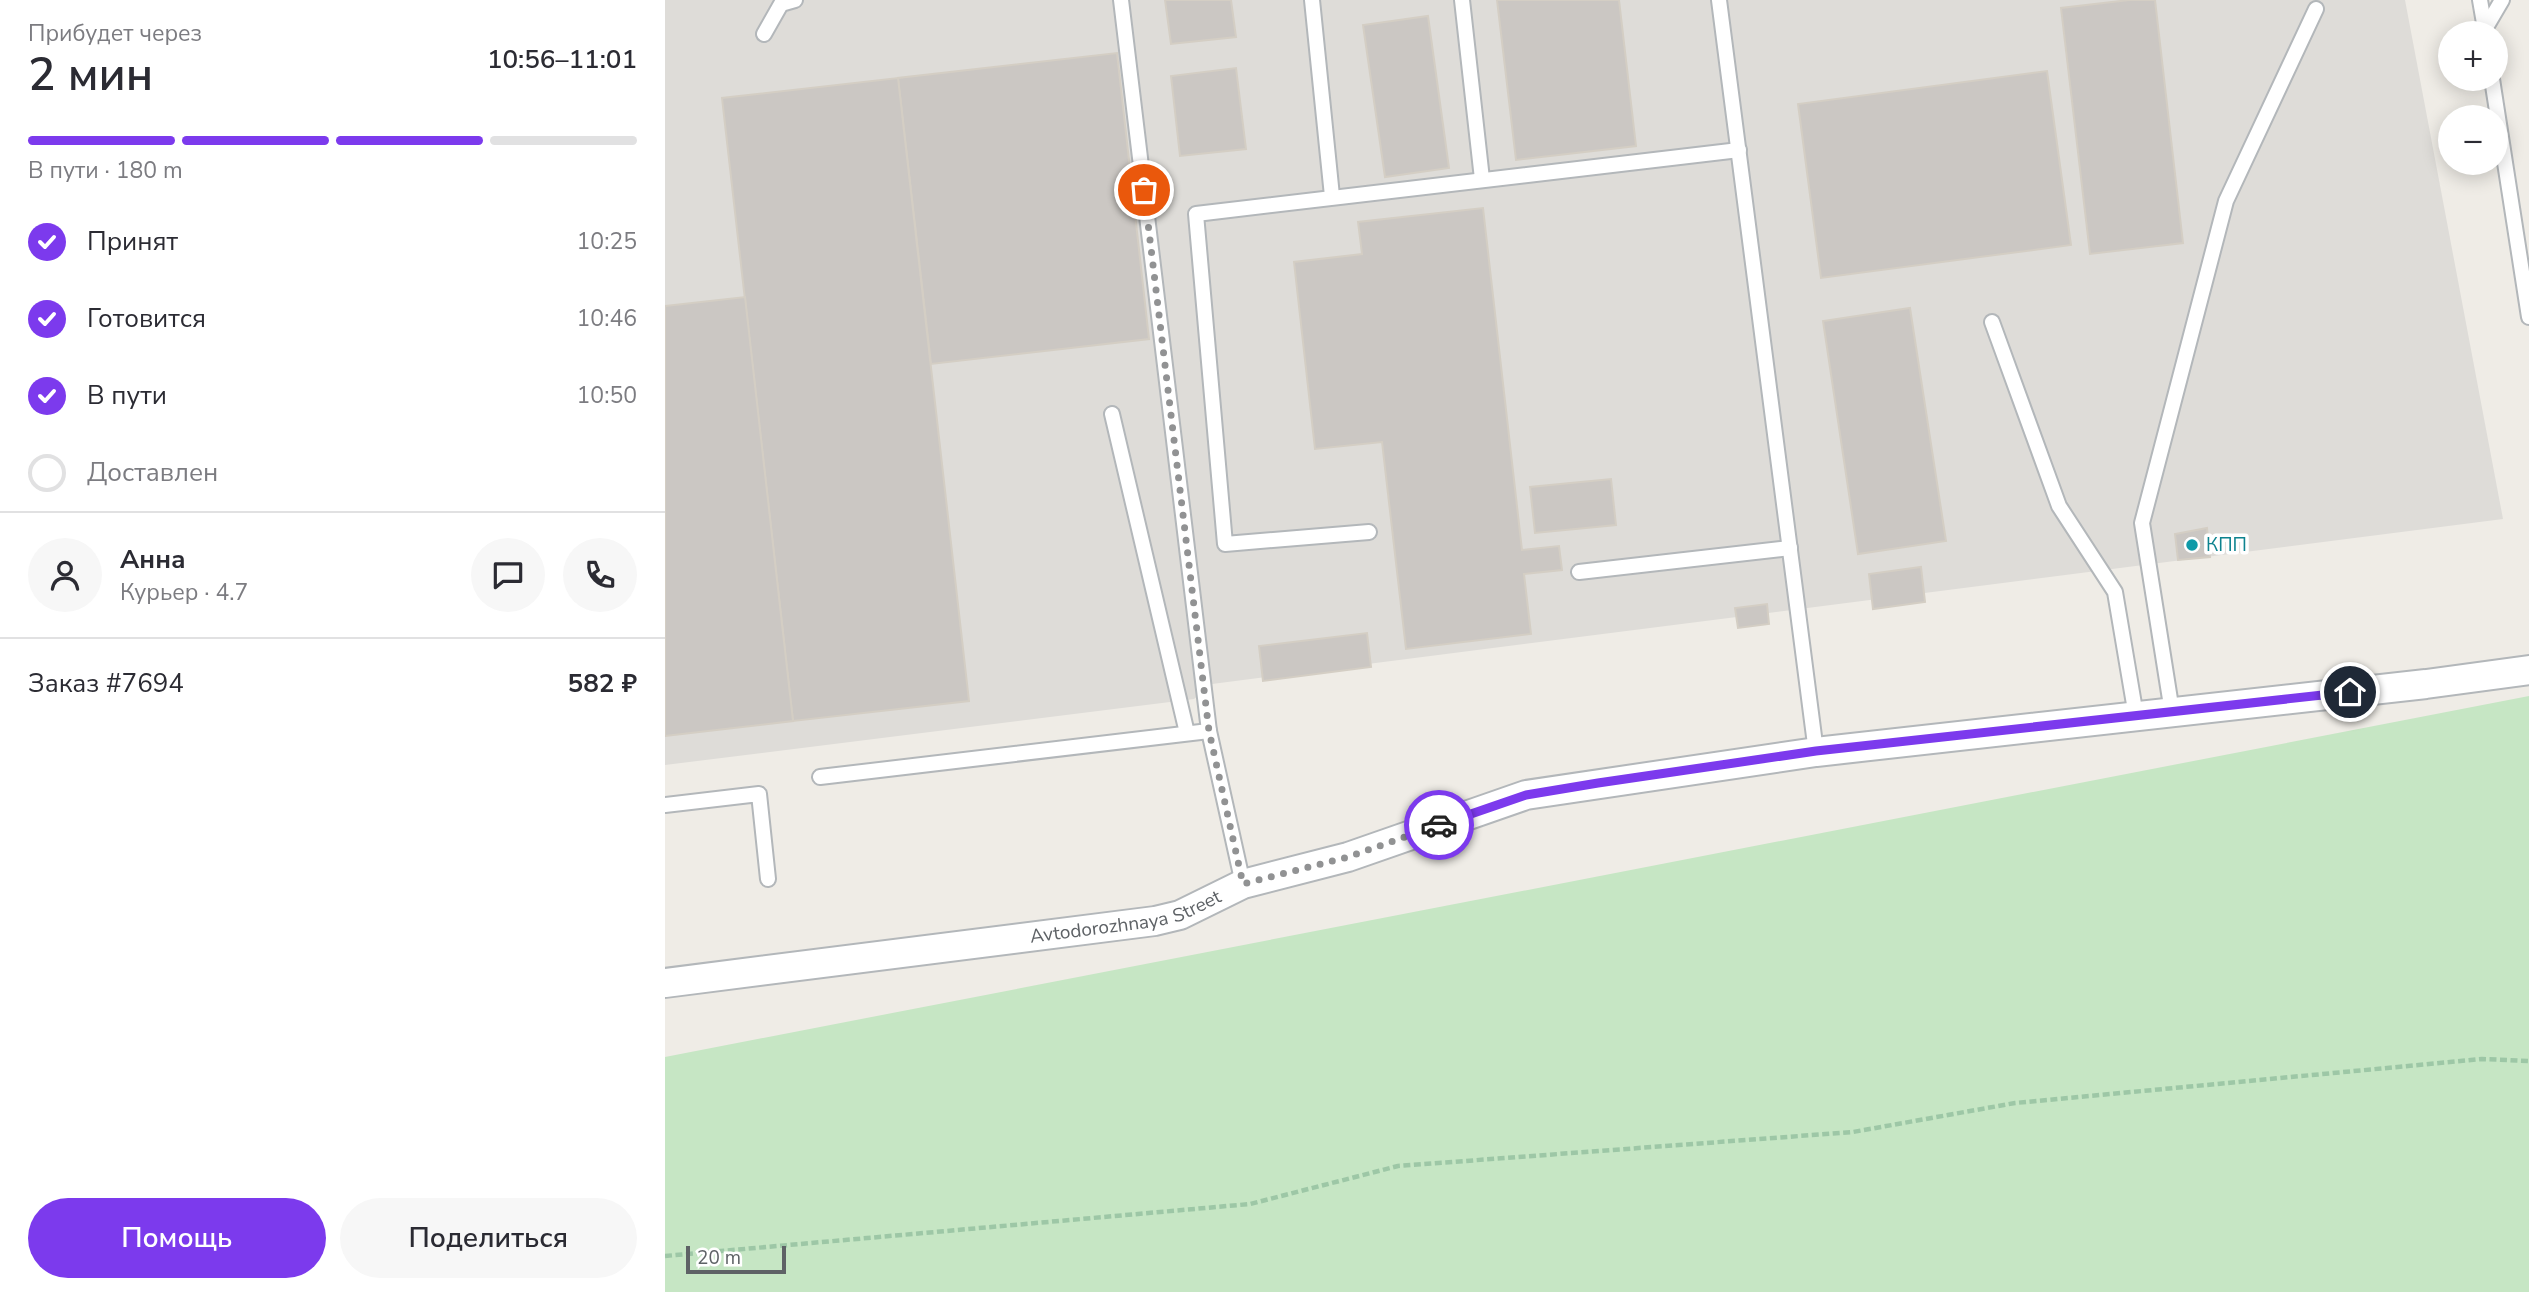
<!DOCTYPE html>
<html lang="ru">
<meta charset="utf-8">
<style>
body{margin:0;font-family:"Nunito Sans",sans-serif;background:#f7f7f7;color:#2b2b33;height:100vh;display:flex;flex-direction:column;font-size:26px;white-space:nowrap}
*{box-sizing:border-box;margin:0}
p{font-size:23px;color:#7c7c81}
.icon{flex:none;width:38px;height:38px;fill:none;stroke:currentColor;stroke-width:2;stroke-linecap:round;stroke-linejoin:round}
.map{position:relative;flex:1;overflow:hidden}
.sheet{display:flex;flex-direction:column;background:#fff;width:665px}
.sheet>*{flex:none}
.controls{position:absolute;left:1773px;top:21px;display:grid;gap:14px}
.controls a{display:grid;place-items:center;width:70px;height:70px;border-radius:50%;background:#fff;box-shadow:0 4px 18px #0003;font-size:35px}
.scale{position:absolute;left:21px;bottom:18px;width:100px;box-sizing:border-box;padding-left:7px;border:4px solid #5e6266;border-top:0;font-size:19px;line-height:24px;white-space:nowrap;color:#5e6266;-webkit-text-stroke:5px #fff;paint-order:stroke}
.pin{position:absolute;display:grid;place-items:center;width:60px;height:60px;color:#fff;margin:-30px;border:4px solid #fff;border-radius:50%;box-shadow:0 2px 7px #0007}
.courier{position:absolute;display:grid;place-items:center;width:70px;height:70px;margin:-35px;border:5px solid #7c3aed;border-radius:50%;background:#fff;color:#222;box-shadow:0 2px 9px #0007}
.overview em{font-style:normal;font-weight:600}
.overview div{display:flex;flex-direction:column-reverse}
.overview{display:flex;align-items:center;justify-content:space-between;height:119px;padding:0 28px}
h1{font-size:46px;font-weight:600;line-height:52px}
.bar{display:grid;grid-template-columns:repeat(4,1fr);gap:10px 7px;align-content:center;height:84px;padding:0 28px}
.bar i{height:9px;border-radius:5px;background:#e1e1e2}
.bar .current{background:#7c3aed}
.bar p{grid-column:span 4}
.line{display:flex;align-items:center;gap:18px;padding:0 28px;border-top:2px solid #e1e1e2}
.line div{flex:1}
.round{display:grid;place-items:center;flex:none;width:74px;height:74px;border-radius:37px;background:#f7f7f7}
ol{padding:0 28px;list-style:none}
li{display:flex;align-items:center;gap:21px;height:77px}
li p{margin-inline-start:auto}
li .icon{padding:7px;border-radius:50%;background:#7c3aed;color:#fff;stroke-width:4}
li:last-child{color:#7c7c81}
li i{width:38px;height:38px;border:4px solid #e1e1e2;border-radius:50%}
.button{display:flex;gap:14px;margin-top:auto;padding:14px 28px}
.button a{flex:1;height:80px;border-radius:42px;background:#7c3aed;color:#fff;font-size:28px;font-weight:600;line-height:80px;text-align:center}
.button a+a{background:#f7f7f7;color:#2b2b33}
main{display:flex;flex:1;min-height:0}
.map>svg:first-child{display:block}
</style>
<main>
<section class="sheet">
<div class="overview"><div><h1>2 мин</h1><p>Прибудет через</p></div><em>10:56–11:01</em></div>
<div class="bar"><i class="current"></i><i class="current"></i><i class="current"></i><i></i><p>В пути · 180 m</p></div>
<ol>
<li><svg class="icon" aria-label="check" viewBox="0 0 24 24"><path d="M5 12l5 5 9-10"/></svg>Принят<p>10:25</p></li>
<li><svg class="icon" aria-label="check" viewBox="0 0 24 24"><path d="M5 12l5 5 9-10"/></svg>Готовится<p>10:46</p></li>
<li><svg class="icon" aria-label="check" viewBox="0 0 24 24"><path d="M5 12l5 5 9-10"/></svg>В пути<p>10:50</p></li>
<li><i></i>Доставлен</li>
</ol>
<div class="line" style="height:126px"><a class="round"><svg class="icon" aria-label="person" viewBox="0 0 24 24"><circle cx="12" cy="8" r="4"/><path d="M4 21q1-7 8-7t8 7"/></svg></a><div><b>Анна</b><p>Курьер · 4.7</p></div><a class="round"><svg class="icon" aria-label="chat" viewBox="0 0 24 24"><path d="M4 5h16v11H9l-5 4z"/></svg></a><a class="round"><svg class="icon" aria-label="phone" viewBox="0 0 24 24"><path d="M5 4h4l2 5-3 2q2 4 5 5l2-3 5 2v4C11 20 4 13 5 4z"/></svg></a></div>
<div class="line" style="height:91px"><div>Заказ #7694</div><b>582 ₽</b></div>
<div class="button"><a>Помощь</a><a>Поделиться</a></div>
</section>
<div class="map">
<svg width="1864" height="1292" viewBox="0 0 1864 1292">
<rect width="100%" height="100%" fill="#efece6"/>
<path fill="#dedcd8" d="M0,0H1740L1838,519L547,684L529,699L0,765Z"/>
<path fill="#c6e6c4" d="M1864,696V1292H0V1057Z"/>
<g fill="#cbc7c3" stroke="#d4cec4" stroke-width="2">
<path d="M500,0H566L571,37L506,44Z"/>
<path d="M832,0H954L971,146L851,160Z"/>
<path d="M1464,0H1490L1518,243L1425,254L1396,8Z"/>
<path d="M763,16L784,168L720,177L698,25Z"/>
<path d="M452,53L484,339L266,364L233,78Z"/>
<path d="M571,68L581,149L515,156L506,76Z"/>
<path d="M1382,71L1406,245L1156,278L1133,104Z"/>
<path d="M233,78L304,701L128,721L57,98Z"/>
<path d="M818,208L857,550L894,546L897,570L859,574L866,634L741,649L717,442L650,449L629,262L697,254L693,222Z"/>
<path d="M80,297L128,721L0,736V306Z"/>
<path d="M1245,308L1281,541L1193,554L1158,321Z"/>
<path d="M946,479L951,525L870,533L865,487Z"/>
<path d="M1542,528L1545,557L1513,560L1510,534Z"/>
<path d="M1256,567L1260,602L1208,609L1204,574Z"/>
<path d="M1102,604L1104,624L1073,628L1070,608Z"/>
<path d="M702,633L706,667L598,681L594,646Z"/>
</g>
<g fill="none" stroke-linecap="round" stroke-linejoin="round">
<g stroke="#b3b7ba" stroke-width="18">
<g id="lane">
<path d="M456,0L544,731L578,884"/>
<path d="M647,0L667,196"/>
<path d="M797,0L817,179"/>
<path d="M1054,0L1151,752"/>
<path d="M1815,0L1820,29"/>
<path d="M1821,33L1820,29L1837,0"/>
<path d="M99,34L116,4L130,0"/>
<path d="M1827,79L1864,317"/>
<path d="M1327,322L1394,506L1450,592L1471,716"/>
<path d="M447,414L522,733"/>
<path d="M704,532L560,544L531,214L1074,150"/>
<path d="M914,572L1125,548"/>
<path d="M1507,712L1477,523L1561,201L1651,9"/>
<path d="M155,777L544,731"/>
<path d="M0,805L94,794L103,879"/>
</g>
</g>
<g stroke="#b3b7ba" stroke-width="32">
<g id="street">
<path id="s1" d="M0,983L490,921L515,915L578,884L683,857L861,795L1151,752L1761,684L1864,670"/>
</g>
</g>
<path stroke="#9dc7a6" stroke-width="4.5" stroke-dasharray="7 3.5" stroke-linecap="butt" d="M0,1256L585,1204L733,1166L1188,1132L1350,1103L1817,1059L1864,1061"/>
<use href="#lane" stroke="#fff" stroke-width="14"/>
<use href="#street" stroke="#fff" stroke-width="28"/>
</g>
<g fill="none" stroke-linecap="round" stroke-linejoin="round">
<path stroke="#919293" stroke-width="7" stroke-dasharray="0 12.6" d="M479,190L544,731L578,884L683,857L774,825"/>
<path stroke="#7c3aed" stroke-width="9" d="M774,825L861,795L933,783L1151,751L1685,692"/>
</g>
<circle fill="#0f9aa8" stroke="#fff" stroke-width="2.5" cx="1527" cy="545" r="7"/>
<g text-anchor="middle" dominant-baseline="central" stroke-width="7" stroke-linejoin="round" paint-order="stroke">
<g font-size="19" fill="#0d838f" stroke="#fff" text-anchor="start">
<text x="1541" y="545">КПП</text>
</g>
<g font-size="19" fill="#5e6266" stroke="#fff">
<text stroke="none"><textPath href="#s1" startOffset="466">Avtodorozhnaya Street</textPath></text>
</g>
</g>
</svg>
<div class="controls">
<a>+</a>
<a>−</a>
</div>
<div class="scale">20 m</div>
<div class="pin" style="left:479px;top:190px;background:#ea580c"><svg class="icon" aria-label="bag" viewBox="0 0 24 24"><path d="M5 8h14l-1 12H6zM9 8a3 3 0 0 1 6 0"/></svg></div>
<div class="pin" style="left:1685px;top:692px;background:#1f2937"><svg class="icon" aria-label="home" viewBox="0 0 24 24"><path d="M3 11l9-7 9 7M6 9v11h12V9"/></svg></div>
<div class="courier" style="left:774px;top:825px"><svg class="icon" aria-label="car" viewBox="0 0 24 24"><path d="M5 17H2v-5l4-1 3-4h7l3 4 3 1v5h-3M9 17h6M6 11h13"/><circle cx="7" cy="17" r="2"/><circle cx="17" cy="17" r="2"/></svg></div>
</div>
</main>
